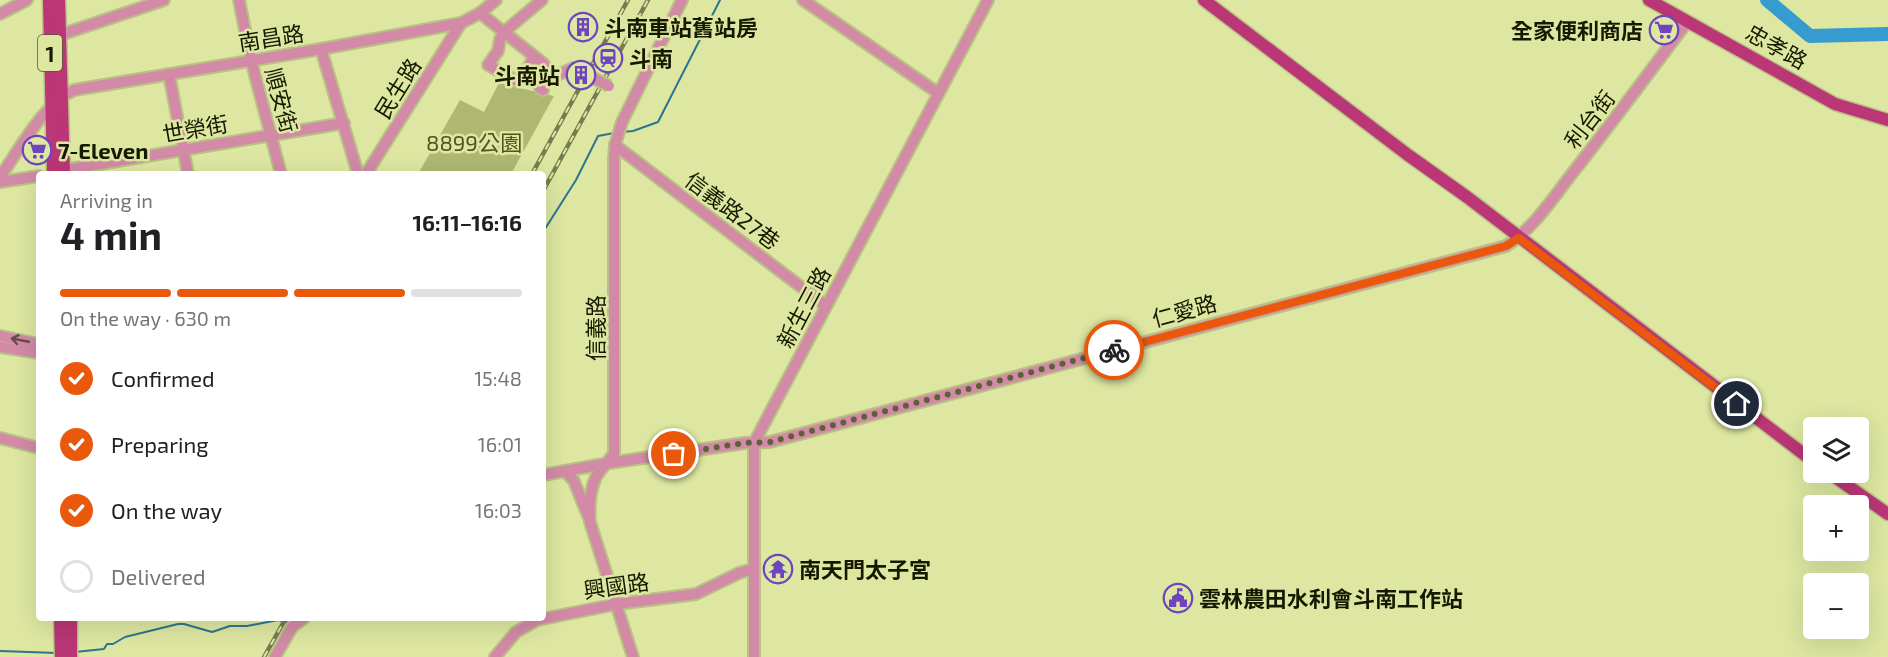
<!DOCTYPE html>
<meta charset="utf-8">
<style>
body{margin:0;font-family:"Exo 2","Noto Sans TC",sans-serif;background:#f6f6f6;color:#202124;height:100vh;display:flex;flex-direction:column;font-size:22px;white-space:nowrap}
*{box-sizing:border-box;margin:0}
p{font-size:20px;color:#757577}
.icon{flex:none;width:33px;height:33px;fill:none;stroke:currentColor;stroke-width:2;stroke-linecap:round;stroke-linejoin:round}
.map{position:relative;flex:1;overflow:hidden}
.drawer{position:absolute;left:36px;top:171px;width:510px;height:450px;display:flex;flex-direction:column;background:#fff;border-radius:6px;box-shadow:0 6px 24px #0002}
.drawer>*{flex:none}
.fabs{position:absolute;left:1803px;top:417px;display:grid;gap:12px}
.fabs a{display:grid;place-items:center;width:66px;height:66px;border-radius:6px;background:#fff;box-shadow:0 6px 24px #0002;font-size:30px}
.pin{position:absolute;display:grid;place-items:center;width:51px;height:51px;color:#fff;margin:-26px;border:3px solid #fff;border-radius:50%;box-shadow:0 2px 6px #0007}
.courier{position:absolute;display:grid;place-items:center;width:60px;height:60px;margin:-30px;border:4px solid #ea580c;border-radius:50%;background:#fff;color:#222;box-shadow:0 2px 8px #0007}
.headline em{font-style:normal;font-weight:700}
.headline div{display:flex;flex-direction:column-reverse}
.headline{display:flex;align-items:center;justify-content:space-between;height:102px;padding:0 24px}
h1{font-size:39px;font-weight:700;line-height:45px}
.bar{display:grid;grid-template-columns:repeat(4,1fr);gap:9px 6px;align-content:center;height:72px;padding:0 24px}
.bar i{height:8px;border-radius:4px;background:#e0e0e0}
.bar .current{background:#ea580c}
.bar p{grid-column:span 4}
ol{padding:0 24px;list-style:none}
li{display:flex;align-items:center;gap:18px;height:66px}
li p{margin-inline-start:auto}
li .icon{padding:6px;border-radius:50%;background:#ea580c;color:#fff;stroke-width:4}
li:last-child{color:#757577}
li i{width:33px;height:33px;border:3px solid #e0e0e0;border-radius:50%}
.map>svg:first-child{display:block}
</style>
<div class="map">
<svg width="1888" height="657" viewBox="0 0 1888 657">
<rect width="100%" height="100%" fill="#dde7a1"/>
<path fill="#afb871" d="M499,83L554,96L511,174H418L460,100L484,112Z"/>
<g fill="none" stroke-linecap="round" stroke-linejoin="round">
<g stroke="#2c7591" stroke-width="2">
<path d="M622,132L633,131L658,122L720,0"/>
<path d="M543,232L576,180L598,136L614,133"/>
<path d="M0,651L57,653"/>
<path d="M75,652L104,649L107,644H113L125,637L178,624H184L212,632L230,626H247L278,620L289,623"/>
</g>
<path stroke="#369ccf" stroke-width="14" d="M1767,0L1810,36L1888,34"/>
<g stroke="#b9c284" stroke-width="14">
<g id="minor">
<path d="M239,0L251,60L281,174"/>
<path d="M803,0L938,93"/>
<path d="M480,13L544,64L545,78L540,88L543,90"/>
<path d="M0,14L27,0"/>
<path d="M53,35H60L164,0"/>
<path d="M321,49L358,174"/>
<path d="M534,57L522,79L515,80L488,65L498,51L500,39L504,32L542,0"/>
<path d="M169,74L188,174"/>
<path d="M615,145L826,306"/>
<path d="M57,173L64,170L344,123"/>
<path d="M366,174L461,23"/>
<path d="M0,177C20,149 43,104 74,90L321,49L461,23L480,13L496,0"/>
<path d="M0,182L39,176"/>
<path d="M0,336L39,344"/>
<path d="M0,347L39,353"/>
<path d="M0,438L39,448"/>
<path d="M565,471L574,481L588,516"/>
<path d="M543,475L609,463L745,443L770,442L1506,246C1533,229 1552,199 1571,175C1610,125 1649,73 1687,22"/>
<path d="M275,657L292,627L304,618"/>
<path d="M495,657L516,632L537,620L617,604L696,594L739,573L753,569"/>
<path d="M633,657L590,522C589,507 589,491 596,477C601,468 609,462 614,453V159L615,145L622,122L682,0"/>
<path d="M754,657V443L988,0"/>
</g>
</g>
<g stroke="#b9c284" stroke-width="15">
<g id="major">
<path d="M49,0L53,174"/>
<path d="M59,0L64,174"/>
<path d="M1204,0L1408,155L1467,197L1814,462"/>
<path d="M1649,0L1835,104L1888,120"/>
<path d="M1828,472L1888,514"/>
<path d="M60,618L61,657"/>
<path d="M71,618V657"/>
</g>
</g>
<use href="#minor" stroke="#d28aa6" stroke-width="10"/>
<use href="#major" stroke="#ba3676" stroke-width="12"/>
<g stroke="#767c4e" stroke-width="4.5">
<g id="rail">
<path d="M532,174L628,0"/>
<path d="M543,191L648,0"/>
<path d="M264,657L286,618"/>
</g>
</g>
<use href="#rail" stroke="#dde7a1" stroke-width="2" stroke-dasharray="7" stroke-linecap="butt"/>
<g stroke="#b9c284" stroke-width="14" stroke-linecap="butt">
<path id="minor-bridge" d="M549,79L573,68L609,86"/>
</g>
<use href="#minor-bridge" stroke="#d28aa6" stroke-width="10"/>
</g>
<defs><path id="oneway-shaft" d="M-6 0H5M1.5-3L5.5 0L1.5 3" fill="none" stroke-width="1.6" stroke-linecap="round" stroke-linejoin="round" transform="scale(1.5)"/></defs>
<use stroke="#6b4c4b" href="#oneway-shaft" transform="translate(20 340) rotate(-169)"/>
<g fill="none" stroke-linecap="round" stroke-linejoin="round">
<path stroke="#5c6138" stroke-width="6" stroke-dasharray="0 10.8" d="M674,454L744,443L770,442L1114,350"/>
<path stroke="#ea580c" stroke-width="8" d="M1114,350L1506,246L1519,238L1737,404"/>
</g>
<defs>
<g id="building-ring" transform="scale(1.5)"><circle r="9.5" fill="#dde7a1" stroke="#6e45bd" stroke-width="1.5"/><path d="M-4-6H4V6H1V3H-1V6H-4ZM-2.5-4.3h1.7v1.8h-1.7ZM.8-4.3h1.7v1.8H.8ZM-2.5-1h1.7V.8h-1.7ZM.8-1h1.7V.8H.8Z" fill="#6e45bd"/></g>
<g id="supermarket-ring" transform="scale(1.5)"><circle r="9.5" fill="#dde7a1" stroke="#6e45bd" stroke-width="1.5"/><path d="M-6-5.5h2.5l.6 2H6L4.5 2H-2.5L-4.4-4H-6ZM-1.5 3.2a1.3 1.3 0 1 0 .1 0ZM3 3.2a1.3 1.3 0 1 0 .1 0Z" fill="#6e45bd"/></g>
<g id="station-ring" transform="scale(1.5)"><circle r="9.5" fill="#dde7a1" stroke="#6e45bd" stroke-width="1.5"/><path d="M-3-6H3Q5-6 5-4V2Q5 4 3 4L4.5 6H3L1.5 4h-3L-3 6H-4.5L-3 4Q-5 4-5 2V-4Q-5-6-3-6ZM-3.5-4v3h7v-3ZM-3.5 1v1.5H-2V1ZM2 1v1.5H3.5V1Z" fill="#6e45bd"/></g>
<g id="temple-ring" transform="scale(1.5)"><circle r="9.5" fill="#dde7a1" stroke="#6e45bd" stroke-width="1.5"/><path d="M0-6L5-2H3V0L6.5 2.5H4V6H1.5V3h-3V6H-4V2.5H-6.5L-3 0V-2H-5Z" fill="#6e45bd"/></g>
<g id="civic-ring" transform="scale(1.5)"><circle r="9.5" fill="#dde7a1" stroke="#6e45bd" stroke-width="1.5"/><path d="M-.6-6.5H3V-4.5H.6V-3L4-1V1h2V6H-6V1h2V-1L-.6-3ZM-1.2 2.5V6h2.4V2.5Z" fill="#6e45bd"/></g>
</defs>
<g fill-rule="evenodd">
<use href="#building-ring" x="583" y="27"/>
<use href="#supermarket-ring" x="1664" y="30"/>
<use href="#station-ring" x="608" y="58"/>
<use href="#building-ring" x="581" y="75"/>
<use href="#supermarket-ring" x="37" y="150"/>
<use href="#temple-ring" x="778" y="569"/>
<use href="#civic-ring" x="1178" y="598"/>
</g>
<g text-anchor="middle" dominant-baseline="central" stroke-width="5" stroke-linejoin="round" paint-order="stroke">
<rect fill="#dde7a1" stroke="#525730" stroke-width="1.5" x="38" y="35" width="24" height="36" rx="4.5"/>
<g font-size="21" font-weight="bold" fill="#161900">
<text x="50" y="53">1</text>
</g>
<g font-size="22" font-weight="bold" fill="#161900" stroke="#dde7a1" text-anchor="start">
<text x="604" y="27">斗南車站舊站房</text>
<text x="1643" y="30" text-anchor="end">全家便利商店</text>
<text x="629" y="58">斗南</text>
<text x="560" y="75" text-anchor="end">斗南站</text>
<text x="58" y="150">7-Eleven</text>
<text x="799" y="569">南天門太子宮</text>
<text x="1199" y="598">雲林農田水利會斗南工作站</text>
</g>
<g font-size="22" fill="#161900" stroke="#dde7a1">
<text transform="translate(271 37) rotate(-9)">南昌路</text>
<text transform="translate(1777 46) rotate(29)">忠孝路</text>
<text transform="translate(397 88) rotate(-58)">民生路</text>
<text transform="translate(282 100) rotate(75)">順安街</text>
<text transform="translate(1589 119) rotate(-52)">利台街</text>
<text transform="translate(195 128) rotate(-10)">世榮街</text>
<text transform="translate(733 210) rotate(37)">信義路27巷</text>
<text transform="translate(803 307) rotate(-62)">新生三路</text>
<text transform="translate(1184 310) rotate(-15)">仁愛路</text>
<text transform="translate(595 328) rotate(-90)">信義路</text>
<text transform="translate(616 585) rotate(-8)">興國路</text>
</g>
<g font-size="22" fill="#4d5321" stroke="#dde7a1">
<text x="474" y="142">8899公園</text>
</g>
</g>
</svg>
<div class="fabs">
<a><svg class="icon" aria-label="layers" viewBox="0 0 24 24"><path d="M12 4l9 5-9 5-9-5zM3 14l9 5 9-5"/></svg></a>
<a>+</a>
<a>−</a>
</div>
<div class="pin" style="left:674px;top:454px;background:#ea580c"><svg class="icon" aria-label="bag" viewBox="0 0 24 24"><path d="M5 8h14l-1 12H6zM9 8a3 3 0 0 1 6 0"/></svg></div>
<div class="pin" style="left:1737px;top:404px;background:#1f2937"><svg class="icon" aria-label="home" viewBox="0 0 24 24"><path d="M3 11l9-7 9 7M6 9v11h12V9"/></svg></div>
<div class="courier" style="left:1114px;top:350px"><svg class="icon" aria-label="bike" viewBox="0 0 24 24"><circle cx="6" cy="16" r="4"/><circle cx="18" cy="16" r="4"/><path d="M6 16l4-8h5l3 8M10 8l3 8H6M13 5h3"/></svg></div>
<section class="drawer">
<div class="headline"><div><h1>4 min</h1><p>Arriving in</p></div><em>16:11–16:16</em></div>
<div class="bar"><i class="current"></i><i class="current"></i><i class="current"></i><i></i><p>On the way · 630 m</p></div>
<ol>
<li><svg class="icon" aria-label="check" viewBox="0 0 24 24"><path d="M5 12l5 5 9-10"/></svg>Confirmed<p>15:48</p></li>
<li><svg class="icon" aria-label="check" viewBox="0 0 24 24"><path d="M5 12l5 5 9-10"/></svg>Preparing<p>16:01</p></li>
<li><svg class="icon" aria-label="check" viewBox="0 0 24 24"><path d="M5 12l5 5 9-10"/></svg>On the way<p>16:03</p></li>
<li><i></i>Delivered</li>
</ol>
</section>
</div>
